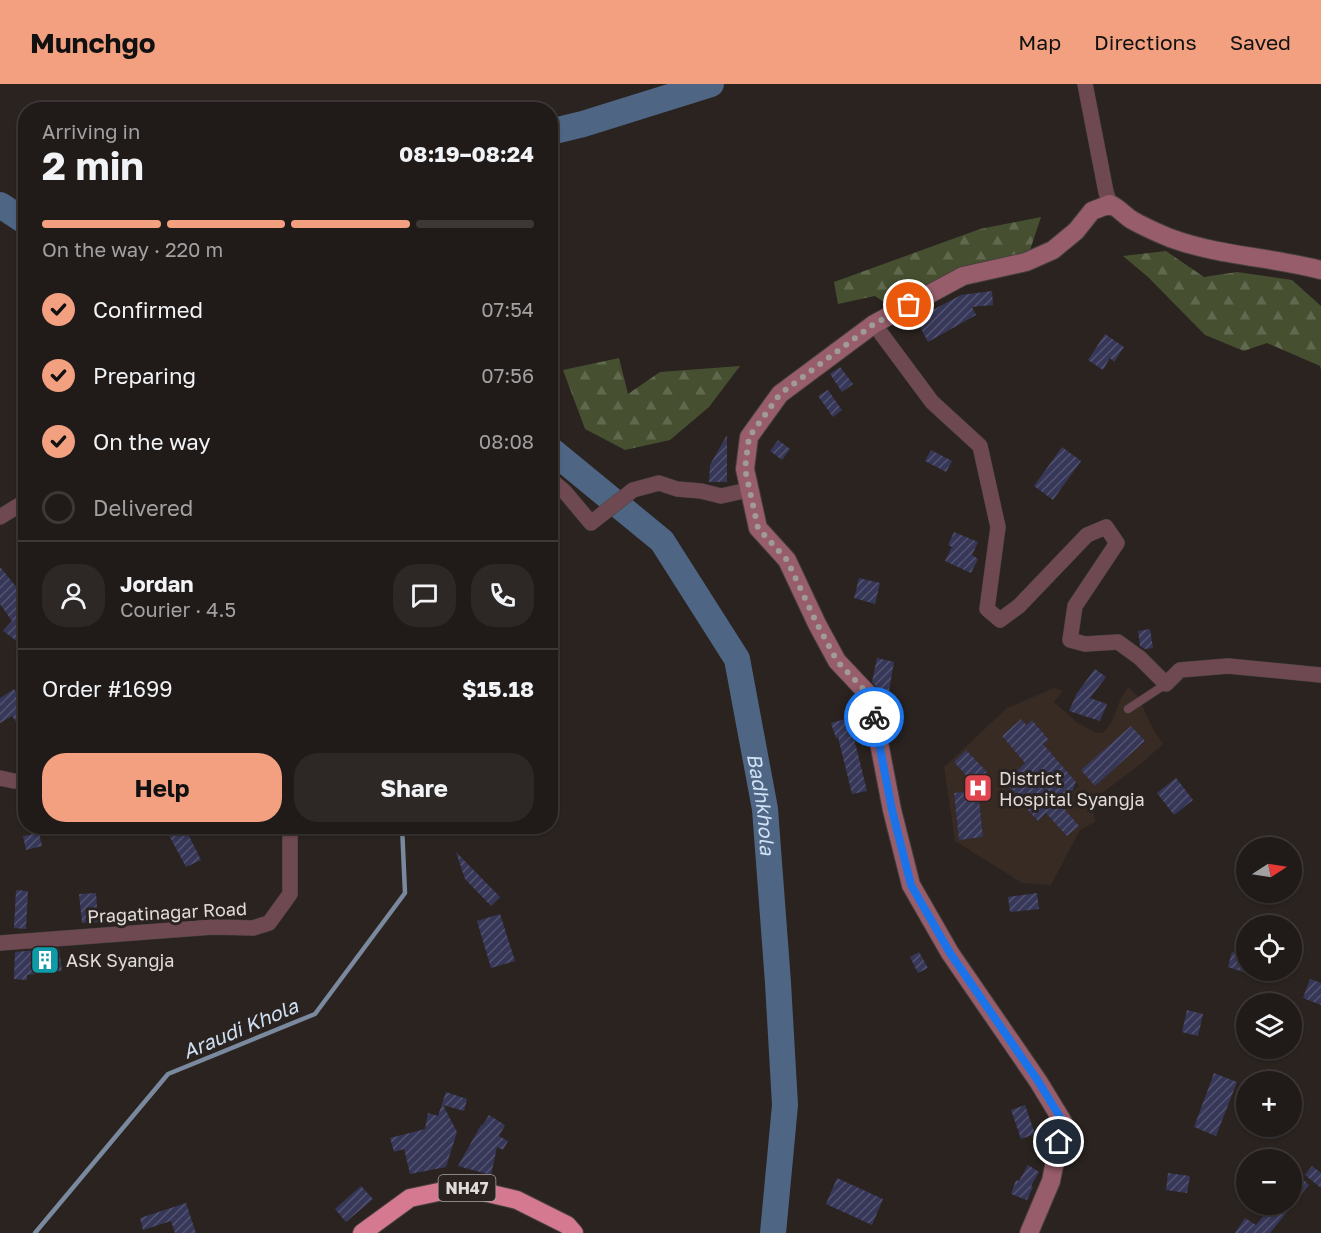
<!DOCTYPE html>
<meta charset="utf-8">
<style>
body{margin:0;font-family:"Golos Text",sans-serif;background:#2d2725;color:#f1f3f6;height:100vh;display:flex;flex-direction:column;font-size:22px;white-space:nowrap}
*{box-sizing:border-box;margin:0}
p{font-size:20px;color:#a2a1a2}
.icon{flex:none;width:33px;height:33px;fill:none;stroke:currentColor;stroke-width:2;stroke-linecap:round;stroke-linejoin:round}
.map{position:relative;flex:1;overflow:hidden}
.drawer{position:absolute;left:18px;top:18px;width:540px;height:732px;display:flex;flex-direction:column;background:#201a18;border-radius:24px;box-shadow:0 2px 4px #0004,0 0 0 2px #3d3837}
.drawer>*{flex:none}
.needle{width:39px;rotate:78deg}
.controls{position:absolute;left:1236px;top:753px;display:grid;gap:12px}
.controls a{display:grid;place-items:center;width:66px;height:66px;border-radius:50%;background:#201a18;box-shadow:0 2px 4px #0004,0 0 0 2px #3d3837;font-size:30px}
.pin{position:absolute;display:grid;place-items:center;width:51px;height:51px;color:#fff;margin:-26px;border:3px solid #fff;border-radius:50%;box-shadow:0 2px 6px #0007}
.courier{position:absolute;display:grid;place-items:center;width:60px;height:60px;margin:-30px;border:4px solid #1a73e8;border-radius:50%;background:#fff;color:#222;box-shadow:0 2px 8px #0007}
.summary em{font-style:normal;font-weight:700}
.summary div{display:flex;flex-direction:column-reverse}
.summary{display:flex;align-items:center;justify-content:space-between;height:102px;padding:0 24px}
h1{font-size:39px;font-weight:700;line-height:45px}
.bar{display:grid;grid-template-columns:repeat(4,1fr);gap:9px 6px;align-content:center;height:72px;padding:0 24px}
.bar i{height:8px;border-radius:4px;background:#3d3837}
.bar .active{background:#f2a080}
.bar p{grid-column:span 4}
.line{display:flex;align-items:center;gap:15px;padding:0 24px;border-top:2px solid #3d3837}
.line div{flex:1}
.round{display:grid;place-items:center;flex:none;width:63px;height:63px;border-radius:24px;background:#2d2725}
ol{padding:0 24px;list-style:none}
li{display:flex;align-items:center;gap:18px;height:66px}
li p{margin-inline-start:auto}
li .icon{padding:6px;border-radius:50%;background:#f2a080;color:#111;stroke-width:4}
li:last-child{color:#a2a1a2}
li i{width:33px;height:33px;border:3px solid #3d3837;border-radius:50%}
.primary-button{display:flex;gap:12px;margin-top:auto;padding:12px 24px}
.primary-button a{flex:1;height:69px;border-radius:24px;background:#f2a080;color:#111;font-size:24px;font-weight:700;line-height:69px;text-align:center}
.primary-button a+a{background:#2d2725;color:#f1f3f6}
header{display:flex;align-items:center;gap:36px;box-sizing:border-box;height:84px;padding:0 30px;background:#f2a080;color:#111}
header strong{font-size:28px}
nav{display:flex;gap:33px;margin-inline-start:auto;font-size:21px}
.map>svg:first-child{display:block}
</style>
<header>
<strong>Munchgo</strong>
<nav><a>Map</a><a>Directions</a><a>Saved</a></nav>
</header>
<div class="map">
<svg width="1321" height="1149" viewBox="0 0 1321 1149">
<defs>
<pattern id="forest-firs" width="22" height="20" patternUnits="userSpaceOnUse" patternTransform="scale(1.5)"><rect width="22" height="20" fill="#465031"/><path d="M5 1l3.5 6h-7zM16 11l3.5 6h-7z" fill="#60694e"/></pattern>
<pattern id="building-hatch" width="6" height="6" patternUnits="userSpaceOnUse" patternTransform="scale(1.5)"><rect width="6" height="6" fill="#373859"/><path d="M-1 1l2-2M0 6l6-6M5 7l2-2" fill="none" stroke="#545470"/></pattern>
</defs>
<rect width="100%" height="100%" fill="#2a2320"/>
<path fill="#372b24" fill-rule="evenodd" d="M1128,603L1138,612L1153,645L1163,660L1143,678L1092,717L1095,738L1080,746L1051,801L1022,799L955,757L944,683L1007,624L1054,604L1063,607L1054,618L1078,639L1095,648L1103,649L1112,637L1121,614ZM1021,635L1026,641L1032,636L1048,655L1043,660L1079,702L1038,737L1017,714L1038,694L1002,652ZM1131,642L1145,658L1095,701L1082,686ZM966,666L987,688L974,699L954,678ZM978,706L983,753L959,756L954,709Z"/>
<g fill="url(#forest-firs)">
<path d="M1041,133L1030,166L1020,183L948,201L895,226L875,212L838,220L834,198L980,145Z"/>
<path d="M1166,167L1204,193L1237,188L1292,196L1321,222V286L1320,282L1267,259L1244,267L1205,251L1148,193L1123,172Z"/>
<path d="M619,274L628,310L660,288L740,282L709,323L670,356L625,366L585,345L563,286Z"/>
</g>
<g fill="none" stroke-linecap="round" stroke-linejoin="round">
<path stroke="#7a899e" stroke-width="4.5" d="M35,1149L168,990L315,930L405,809L402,742"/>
<g stroke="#4e6684" stroke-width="26">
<path d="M550,48L583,40L711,0"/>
<path d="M0,121L26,138"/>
<path id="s1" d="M550,365L662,457L737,575L765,725L778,899L785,1021L773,1149"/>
</g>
</g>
<g fill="url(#building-hatch)">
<path d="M992,207L993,221L972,223L976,231L928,258L916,235L961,211Z"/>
<path d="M1105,250L1124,263L1114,278L1110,274L1103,286L1088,276Z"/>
<path d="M840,283L853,300L842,308L830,290Z"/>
<path d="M828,306L842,326L833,333L818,312Z"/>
<path d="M727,351V398H709L710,381Z"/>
<path d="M778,356L790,365L782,376L770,367Z"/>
<path d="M1062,363L1081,377L1053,416L1034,402Z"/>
<path d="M931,366L952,377L946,388L925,377Z"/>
<path d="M954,448L978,458L972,471L978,475L971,489L945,477L952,463L948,461Z"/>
<path d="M0,483L26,515V564L3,547L12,537L0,520Z"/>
<path d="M859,494L880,499L875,520L854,514Z"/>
<path d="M1150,545L1153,564L1145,565L1140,562L1138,547Z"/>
<path d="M877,574L894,578L889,607L879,606L872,598Z"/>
<path d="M1095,585L1106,593L1090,614L1107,620L1100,637L1069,627L1077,609Z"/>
<path d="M14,605L26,625V652L12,632L0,639V614Z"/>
<path d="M849,634L867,707L852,710L838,653L836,654L831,639Z"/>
<path d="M1021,635L1026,641L1032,636L1049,656L1043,660L1076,698L1072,708L1059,719L1079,742L1067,752L1046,729L1038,737L1017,714L1018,713L1005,698L1025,679L1002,652Z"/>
<path d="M1131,642L1145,657L1095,702L1081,686Z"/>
<path d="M966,666L987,688L974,700L954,678Z"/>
<path d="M1176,694L1193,716L1174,731L1157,709Z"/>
<path d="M978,706L983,753L959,756L954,709Z"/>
<path d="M164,742H184L201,776L186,783Z"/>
<path d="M39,749L42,762L26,766L23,752Z"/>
<path d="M456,768L500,813L491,822L465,795Z"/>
<path d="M16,806L28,807L26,845L14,844Z"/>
<path d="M96,809L98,838L82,839L79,810Z"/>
<path d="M1037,809L1039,825L1010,828L1008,813Z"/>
<path d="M500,830L515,877L491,884L477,837Z"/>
<path d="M59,864L62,887L27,891V896L14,895L15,868Z"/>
<path d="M919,868L928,884L918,889L910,873Z"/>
<path d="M1232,868L1246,873V889L1228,883Z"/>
<path d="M1310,895L1321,899V921L1303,914Z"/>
<path d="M1187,926L1203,930L1198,952L1182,948Z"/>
<path d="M1214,989L1237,998L1216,1052L1194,1043Z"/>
<path d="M446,1008L467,1015L464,1027L443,1021L457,1048L446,1083L410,1090L404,1065L394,1068L390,1054L425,1045L428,1029L438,1032Z"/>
<path d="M1025,1021L1035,1050L1021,1055L1011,1026Z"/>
<path d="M489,1031L505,1041L499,1052L508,1057L503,1066L497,1063L491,1091L458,1082L481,1041L482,1042Z"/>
<path d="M1028,1081L1039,1088L1031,1102L1033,1103L1027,1116L1011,1110L1016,1096L1019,1097Z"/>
<path d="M1312,1082L1321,1089V1104L1305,1091Z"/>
<path d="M1168,1089L1190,1092L1187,1109L1166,1106Z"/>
<path d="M1299,1092L1309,1101L1270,1149H1235L1245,1134L1256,1141L1273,1120H1292V1101Z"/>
<path d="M837,1094L883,1115L872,1141L826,1120Z"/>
<path d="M361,1102L373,1115L346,1138L335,1125Z"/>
<path d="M186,1119L196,1149H175L171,1137L143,1146L140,1134Z"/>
</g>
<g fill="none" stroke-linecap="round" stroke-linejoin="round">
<g stroke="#47403e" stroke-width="9">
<path id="lane" d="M1128,625L1166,600"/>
</g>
<g stroke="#47403e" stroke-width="16">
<g id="street">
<path d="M1085,0L1106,108L1110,120"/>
<path d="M874,240L932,318L980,362L998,443L987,525L1000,536L1019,522L1087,451L1106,443L1117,459L1075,522L1070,556L1085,560L1118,558L1140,574L1166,600L1180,586L1228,582L1321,591"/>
<path d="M550,395L565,408L591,439L633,406L659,399L677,405L701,407L721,412L748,406"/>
<path d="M0,433L26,417"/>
<path d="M0,694L14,697"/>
<path d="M0,859L213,843L253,844L269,839L290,810V742"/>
</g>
</g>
<g stroke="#47403e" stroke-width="20">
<path id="secondary" d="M1029,1149L1051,1097L1063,1038L1038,997L950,869L911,801L892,726L870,612L837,577L817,540L787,476L758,444L745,385L749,353L780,310L874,240L963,192L1026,178L1053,166L1076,147L1092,127L1110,120C1119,124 1124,131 1132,136C1144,143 1158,149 1170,154C1219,172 1271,173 1321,186"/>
</g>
<g stroke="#47403e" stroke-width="20">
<path id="highway" d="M362,1149L410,1114L462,1103L517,1116L567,1141L574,1149"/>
</g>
<use href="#lane" stroke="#6f4952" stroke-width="8"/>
<use href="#street" stroke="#6f4952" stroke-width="15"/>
<use href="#secondary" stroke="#985d6b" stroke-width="18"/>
<use href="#highway" stroke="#d47990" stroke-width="18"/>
</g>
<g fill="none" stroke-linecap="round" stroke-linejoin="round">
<path stroke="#a09b98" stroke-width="6" stroke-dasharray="0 10.8" d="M874,633L870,612L837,577L817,540L787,476L758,444L745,385L749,353L780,310L874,240L909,221"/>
<path stroke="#1a73e8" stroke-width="8" d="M874,633L892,726L911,801L950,869L1038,997L1063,1038L1059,1058"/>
</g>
<defs>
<g id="hospital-square" transform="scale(1.5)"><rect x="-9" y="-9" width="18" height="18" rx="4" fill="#e0444e" stroke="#2a2320"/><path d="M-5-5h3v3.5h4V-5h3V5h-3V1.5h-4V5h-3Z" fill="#fff"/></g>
<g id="building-square" transform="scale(1.5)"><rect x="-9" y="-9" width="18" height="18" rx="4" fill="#0f9aa8" stroke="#2a2320"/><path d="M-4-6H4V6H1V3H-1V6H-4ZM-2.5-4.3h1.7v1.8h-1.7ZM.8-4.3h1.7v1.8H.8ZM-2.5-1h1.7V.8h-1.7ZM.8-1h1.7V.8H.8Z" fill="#fff"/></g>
</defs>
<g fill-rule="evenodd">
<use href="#hospital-square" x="978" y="704"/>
<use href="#building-square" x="45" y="876"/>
</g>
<g text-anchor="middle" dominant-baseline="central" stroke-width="6" stroke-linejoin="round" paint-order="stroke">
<rect fill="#2a2320" stroke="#a9a4a2" stroke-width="1.5" x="438.5" y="1091" width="57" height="26" rx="4.5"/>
<g font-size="16" font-weight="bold" fill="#e0dbd9">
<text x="467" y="1104">NH47</text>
</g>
<g font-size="18" fill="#e0dbd9" stroke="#2a2320" text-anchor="start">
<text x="999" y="694">District<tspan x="999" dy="21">Hospital Syangja</tspan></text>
<text x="66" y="876">ASK Syangja</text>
</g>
<g font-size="18" fill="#e0dbd9" stroke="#2a2320">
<text transform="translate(167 828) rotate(-3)">Pragatinagar Road</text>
</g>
<g font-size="20" font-style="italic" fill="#cfe0f5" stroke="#2a2320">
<text stroke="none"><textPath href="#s1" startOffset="432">Badhkhola</textPath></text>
<text transform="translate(240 944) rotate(-23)">Araudi Khola</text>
</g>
</g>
</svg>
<div class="controls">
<a><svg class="needle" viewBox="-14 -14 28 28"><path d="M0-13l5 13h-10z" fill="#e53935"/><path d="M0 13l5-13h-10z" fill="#a2a1a2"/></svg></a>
<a><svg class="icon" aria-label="locate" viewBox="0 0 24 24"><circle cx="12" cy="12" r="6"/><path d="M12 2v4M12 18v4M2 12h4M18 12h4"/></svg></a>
<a><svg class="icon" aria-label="layers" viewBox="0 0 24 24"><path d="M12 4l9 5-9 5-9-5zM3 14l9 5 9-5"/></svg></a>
<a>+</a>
<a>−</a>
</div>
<div class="pin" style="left:909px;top:221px;background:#ea580c"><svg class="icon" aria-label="bag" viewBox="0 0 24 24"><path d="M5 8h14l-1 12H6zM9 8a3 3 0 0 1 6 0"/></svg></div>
<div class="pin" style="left:1059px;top:1058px;background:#1f2937"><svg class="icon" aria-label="home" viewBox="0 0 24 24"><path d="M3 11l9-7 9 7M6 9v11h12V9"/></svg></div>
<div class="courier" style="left:874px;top:633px"><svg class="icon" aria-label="bike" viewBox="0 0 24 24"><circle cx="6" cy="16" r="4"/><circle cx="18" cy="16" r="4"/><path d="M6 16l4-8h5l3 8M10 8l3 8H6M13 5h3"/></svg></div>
<section class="drawer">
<div class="summary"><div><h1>2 min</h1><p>Arriving in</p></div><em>08:19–08:24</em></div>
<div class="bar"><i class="active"></i><i class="active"></i><i class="active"></i><i></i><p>On the way · 220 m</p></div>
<ol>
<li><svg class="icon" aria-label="check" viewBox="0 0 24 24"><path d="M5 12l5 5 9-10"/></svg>Confirmed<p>07:54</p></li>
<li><svg class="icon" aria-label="check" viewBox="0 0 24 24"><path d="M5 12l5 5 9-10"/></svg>Preparing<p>07:56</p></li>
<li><svg class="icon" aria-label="check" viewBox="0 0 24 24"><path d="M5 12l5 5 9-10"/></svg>On the way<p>08:08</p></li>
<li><i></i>Delivered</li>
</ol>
<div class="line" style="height:108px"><a class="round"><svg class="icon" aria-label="person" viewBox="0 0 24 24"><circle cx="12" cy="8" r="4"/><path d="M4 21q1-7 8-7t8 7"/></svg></a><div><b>Jordan</b><p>Courier · 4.5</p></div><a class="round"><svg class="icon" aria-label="chat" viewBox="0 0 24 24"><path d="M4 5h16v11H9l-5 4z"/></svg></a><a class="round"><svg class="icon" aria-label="phone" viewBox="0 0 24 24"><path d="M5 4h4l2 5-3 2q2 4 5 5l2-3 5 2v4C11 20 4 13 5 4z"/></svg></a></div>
<div class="line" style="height:78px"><div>Order #1699</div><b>$15.18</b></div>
<div class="primary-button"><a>Help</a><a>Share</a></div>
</section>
</div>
